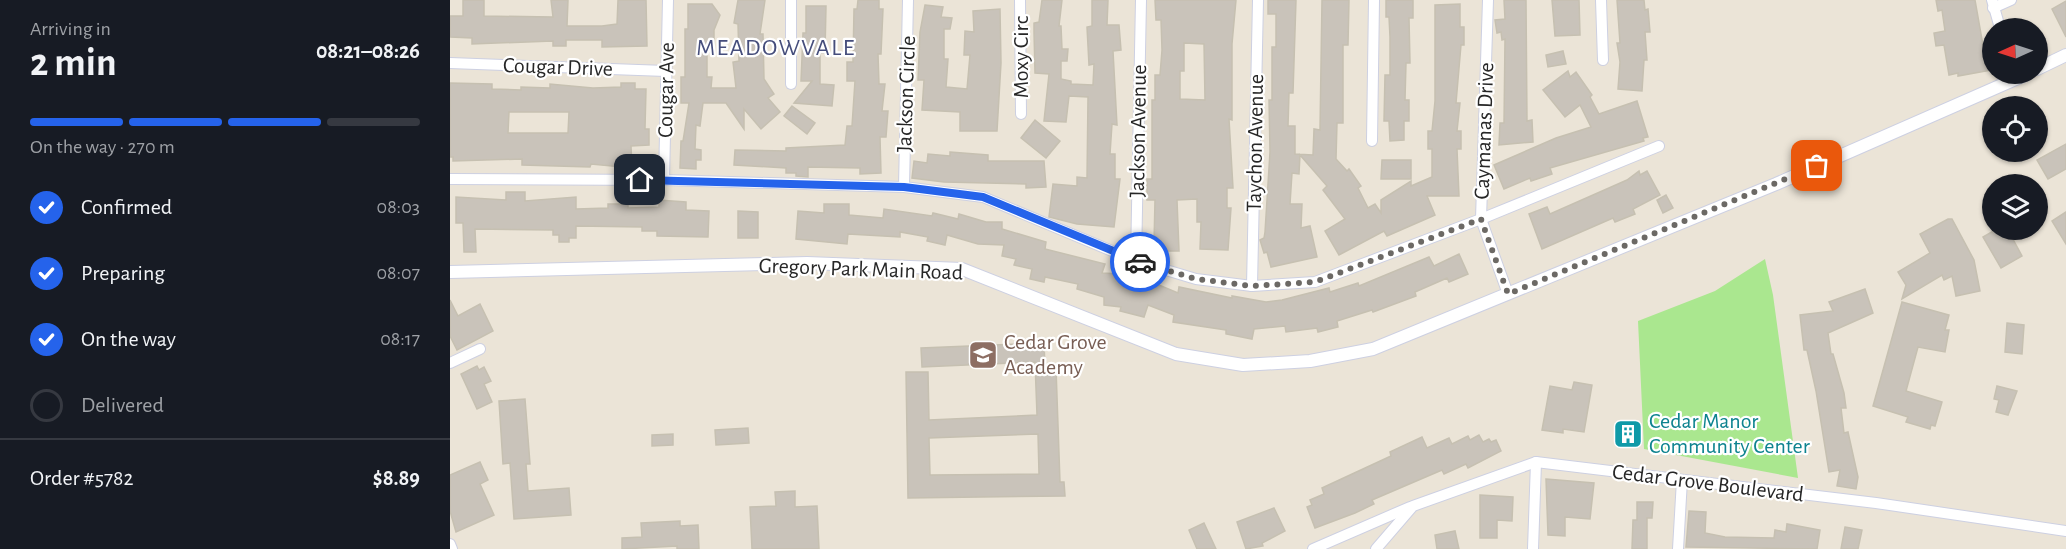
<!DOCTYPE html>
<meta charset="utf-8">
<style>
body{margin:0;font-family:"Alegreya Sans",sans-serif;background:#20242c;color:#f1f3f6;height:100vh;display:flex;flex-direction:column;font-size:22px;white-space:nowrap}
*{box-sizing:border-box;margin:0}
p{font-size:20px;color:#9ea1a6}
.icon{flex:none;width:33px;height:33px;fill:none;stroke:currentColor;stroke-width:2;stroke-linecap:round;stroke-linejoin:round}
.map{position:relative;flex:1;overflow:hidden}
.panel{display:flex;flex-direction:column;background:#171b24;width:450px}
.panel>*{flex:none}
.needle{width:39px;rotate:267deg}
.controls{position:absolute;left:1532px;top:18px;display:grid;gap:12px}
.controls a{display:grid;place-items:center;width:66px;height:66px;border-radius:50%;background:#171b24;box-shadow:0 2px 4px #0004;font-size:30px}
.pin{position:absolute;display:grid;place-items:center;width:51px;height:51px;color:#fff;margin:-26px;border-radius:12px;box-shadow:0 3px 9px #0006}
.courier{position:absolute;display:grid;place-items:center;width:60px;height:60px;margin:-30px;border:4px solid #2563eb;border-radius:50%;background:#fff;color:#222;box-shadow:0 2px 8px #0007}
.summary em{font-style:normal;font-weight:600}
.summary div{display:flex;flex-direction:column-reverse}
.summary{display:flex;align-items:center;justify-content:space-between;height:102px;padding:0 30px}
h1{font-size:39px;font-weight:600;line-height:45px}
.bar{display:grid;grid-template-columns:repeat(4,1fr);gap:9px 6px;align-content:center;height:72px;padding:0 30px}
.bar i{height:8px;border-radius:4px;background:#363941}
.bar .on{background:#2563eb}
.bar p{grid-column:span 4}
.line{display:flex;align-items:center;gap:15px;padding:0 30px;border-top:2px solid #363941}
.line div{flex:1}
ol{padding:0 30px;list-style:none}
li{display:flex;align-items:center;gap:18px;height:66px}
li p{margin-inline-start:auto}
li .icon{padding:6px;border-radius:50%;background:#2563eb;color:#fff;stroke-width:4}
li:last-child{color:#9ea1a6}
li i{width:33px;height:33px;border:3px solid #363941;border-radius:50%}
main{display:flex;flex:1;min-height:0}
.map>svg:first-child{display:block}
</style>
<main>
<section class="panel">
<div class="summary"><div><h1>2 min</h1><p>Arriving in</p></div><em>08:21–08:26</em></div>
<div class="bar"><i class="on"></i><i class="on"></i><i class="on"></i><i></i><p>On the way · 270 m</p></div>
<ol>
<li><svg class="icon" aria-label="check" viewBox="0 0 24 24"><path d="M5 12l5 5 9-10"/></svg>Confirmed<p>08:03</p></li>
<li><svg class="icon" aria-label="check" viewBox="0 0 24 24"><path d="M5 12l5 5 9-10"/></svg>Preparing<p>08:07</p></li>
<li><svg class="icon" aria-label="check" viewBox="0 0 24 24"><path d="M5 12l5 5 9-10"/></svg>On the way<p>08:17</p></li>
<li><i></i>Delivered</li>
</ol>
<div class="line" style="height:78px"><div>Order #5782</div><b>$8.89</b></div>
</section>
<div class="map">
<svg width="1616" height="549" viewBox="0 0 1616 549">
<rect width="100%" height="100%" fill="#ebe4d7"/>
<path fill="#aae78f" d="M1315,259L1323,295L1348,478L1194,449L1188,321L1265,291Z"/>
<g fill="#c9c3ba" stroke="#c6c0b1" stroke-width="1.5" fill-rule="evenodd">
<path d="M13,0H34V16L103,17L101,0H118L117,26H152L167,24L168,0H196L197,46L152,47V40H116V46H103V41L22,44V38L0,37V16H13Z"/>
<path d="M288,0H315L310,34H313L314,79L324,94L318,98L330,112L311,129L294,109V129L276,103H253L250,126L246,125L245,149L251,150V160H246V169L230,168L231,141H233L239,103H231V77H235V29H238V4H262L270,15L264,30V49H257V77H262L261,88H286L283,62L289,61L288,24L284,23Z"/>
<path d="M408,0H429V9H433L431,54H428L429,84H435L432,111H438L436,137H430L431,173L410,174V168L358,167V177L346,176V173H336V168L284,165L285,150L336,151V148L395,145L397,126H402L405,81H397V62H403L404,9H407Z"/>
<path d="M592,0H612L609,26H611L612,49H618L617,61H611V79L621,81V84L643,85L644,64L639,65L637,27L642,26V0H658L657,25H669L671,50L663,51L667,125L662,124L660,154H665V179H670L664,227L627,224L599,217L603,184L627,186V177L637,178L638,97L619,96L616,122L594,121L599,74L585,73L584,32V23L589,22Z"/>
<path d="M705,0H786L782,44V120L779,119L783,188H777V208H781L778,250L750,249L751,222H747V199L727,200L729,251H713V244L704,243L705,200H697V179H702V100H705V75H710L712,50L711,20H706ZM734,43L754,44L755,100L730,99V71H734Z"/>
<path d="M818,0H846L843,93H839L838,126H845V154L863,155L864,129L870,130L872,0H899L898,45H893V123H887L886,159L897,171L899,169L911,186L908,188L918,208L925,204L931,213V200L961,181V186L982,177V149H978V131H982L985,101V5L1010,4V27H1014V45H1011L1006,103H1010L1007,131H1011V149H1007L1009,196H977L985,215L937,236L934,231L889,255L875,231L895,219L873,190L877,186L850,155L849,174L842,173L840,204H852L851,228L860,226L867,257L821,267L817,252L814,253L810,240L814,238L815,232L820,152L819,100H822V47H826V14H818Z"/>
<path d="M936,0H963V18H959L960,63H956L955,100H959V121H954V140L940,141L939,121H934L935,75H940V37L939,17H936Z"/>
<path d="M1054,0H1076L1077,121L1082,120L1083,142L1049,145L1050,123H1054L1055,39L1052,40L1051,32L1047,33L1045,20L1055,19Z"/>
<path d="M1102,0H1129L1130,35L1105,36Z"/>
<path d="M1167,0H1194L1195,10L1198,9L1200,32H1195L1197,60H1194L1192,91L1168,89L1170,62L1167,43H1170Z"/>
<path d="M1486,0H1525L1534,51L1541,49L1542,70L1508,76V73L1499,75L1494,45L1486,46L1484,33L1495,31L1492,10L1488,11Z"/>
<path d="M1616,1V37L1602,9Z"/>
<path d="M475,5L493,7L491,17L502,18L500,29H494V59H498L496,87L517,89L520,55H514L515,31L524,32L523,11L550,9L551,63L547,131H510V112L472,110L474,80H468L470,32Z"/>
<path d="M356,6H376L375,53H370V84L384,85L382,106L344,103L362,81H351L353,33H356Z"/>
<path d="M1113,51L1116,64L1098,67L1096,55Z"/>
<path d="M1118,71L1120,77L1126,72L1142,95L1140,97L1149,114L1187,101L1198,137L1193,138L1194,141L1100,168L1102,174L1081,181L1080,178L1054,189L1044,165L1106,138L1141,127L1130,105L1115,117L1093,90Z"/>
<path d="M0,83L42,84V89L71,90V87L100,88V84L143,88L171,87V83H185V89H196L195,129H199V145L181,146L182,168L141,164L140,167L72,165V159L3,161V157H0ZM59,112H119L118,133H58Z"/>
<path d="M342,106L365,123L357,134L334,116Z"/>
<path d="M585,120L610,141L596,158L571,138Z"/>
<path d="M1616,144V169L1598,179L1587,160Z"/>
<path d="M500,152L538,155V161H594L596,187L576,188V184L494,182L462,178L464,161L477,163L478,154L500,156Z"/>
<path d="M932,160H961V179H931Z"/>
<path d="M1189,171L1190,175L1197,171L1210,195L1183,209L1185,214L1165,222L1163,218L1092,249L1079,214L1097,207L1100,214L1177,180Z"/>
<path d="M56,192H75V201L126,197V209L158,208V204H178V208L209,207V200L236,202V210L259,211L258,237L207,236V231H192V227L126,226V238H119V242H109V235H103V230L25,229L26,252H14L13,223H6V197L56,200Z"/>
<path d="M1216,195L1223,208L1213,213L1207,200Z"/>
<path d="M374,204H399V215L433,218L434,209L482,216L483,213L508,219L509,214L536,222H552V229L596,242L595,249L655,264L652,273L672,274L704,283L728,293L729,287L782,298V296L816,302L832,300L879,288L880,292L908,283L909,286L979,257L984,266L1009,254L1018,274L999,282L997,278L965,292L966,296L923,312L922,310L887,321L888,327L868,332L867,328L836,332L835,326L804,329L802,339L776,334V330L723,322L724,315L698,305L694,317L670,311L671,307L654,305V297L627,289L628,284L595,277L594,282L580,279L582,269L564,265L566,259L552,256L554,245L528,244L497,235L495,245L477,241L478,237L450,232V237L398,234L397,244L346,239L348,211L374,213Z"/>
<path d="M288,211L308,212V238H288Z"/>
<path d="M1616,212V244L1602,221Z"/>
<path d="M1498,219H1502L1524,260L1530,291L1506,296L1502,276L1494,280L1492,275L1452,299L1456,285L1448,272L1480,253L1470,234Z"/>
<path d="M1545,230H1558L1572,256L1551,268L1533,237Z"/>
<path d="M1415,289L1423,313L1378,333L1381,354H1383L1394,393L1396,408H1391L1394,433L1398,432L1408,477L1406,489L1387,486L1390,470L1379,472L1366,391L1357,350H1354L1350,315L1383,311L1379,302Z"/>
<path d="M0,300L8,316L30,304L43,331L7,350L0,336Z"/>
<path d="M1452,302L1499,315L1495,330H1499L1495,352L1468,347L1456,391L1492,402L1485,426L1481,425L1480,429L1456,422L1458,417L1423,406Z"/>
<path d="M1557,323L1574,325L1572,354L1555,352Z"/>
<path d="M594,343L595,368H606L610,482H614L615,496L458,498L456,372H478L479,420L587,415L585,362L472,367L471,348ZM588,434L589,474L480,475L479,438Z"/>
<path d="M27,366L29,370L34,367L41,381L34,384L42,402L27,409L11,374Z"/>
<path d="M1124,382L1142,385L1134,432L1113,429V433L1092,430L1100,386L1122,390Z"/>
<path d="M1547,386L1567,391L1558,415L1546,412L1549,400L1544,399Z"/>
<path d="M75,399L80,464H76L78,491L119,488L121,515L64,519L60,463L53,464L49,401Z"/>
<path d="M1171,424L1187,426L1185,443L1169,441Z"/>
<path d="M298,428L299,443L266,445L265,430Z"/>
<path d="M223,434V445L202,446V435Z"/>
<path d="M1029,435L1033,442L1039,439L1041,442L1046,440L1051,451L1018,468L1016,464L994,474L992,470L922,500L924,504L905,513L865,528L857,507L862,505L860,500L874,494L872,488L941,456L940,452L972,437L977,448L999,438L1002,444L1018,436L1020,440Z"/>
<path d="M30,462L38,480L30,484L44,515L6,532L0,511V475Z"/>
<path d="M1096,479L1144,483L1140,519L1115,517V536L1098,535Z"/>
<path d="M345,491V507L367,506L369,549H302L300,507L326,506L325,492Z"/>
<path d="M1030,495L1063,497L1062,521L1047,520V538H1030Z"/>
<path d="M1187,502H1203L1202,518H1197V549H1182L1183,520H1187Z"/>
<path d="M824,508L835,531L812,543L813,546L796,549L787,522Z"/>
<path d="M1239,511L1256,512L1255,533L1275,537L1324,538L1325,530L1336,532L1337,524L1370,530L1367,549L1236,547Z"/>
<path d="M230,521V526L248,525L249,549H227V546L172,549V538L192,537L191,523Z"/>
<path d="M754,523L766,549H747L739,530Z"/>
<path d="M1395,527L1412,530L1408,549H1391Z"/>
<path d="M1005,531L1009,549H987L985,535Z"/>
</g>
<g fill="none" stroke-linecap="round" stroke-linejoin="round">
<g stroke="#cdd0e2" stroke-width="12">
<g id="minor">
<path d="M341,0V84"/>
<path d="M570,0L571,114"/>
<path d="M1038,0L1031,219L1058,294"/>
<path d="M1151,0L1153,60"/>
<path d="M1542,0L1550,28"/>
<path d="M1543,8L1561,0"/>
<path d="M0,63L216,71"/>
<path d="M922,141L924,0"/>
<path d="M0,179L214,180L454,187L533,197L686,261L746,279L802,286L865,282L1031,219L1209,146"/>
<path d="M214,180L218,0"/>
<path d="M454,187L458,0"/>
<path d="M686,261L691,0"/>
<path d="M802,286L808,0"/>
<path d="M0,363L30,349"/>
<path d="M0,544L2,549"/>
<path d="M863,549L960,507"/>
<path d="M926,549L963,506L1086,462L1426,503L1616,531"/>
<path d="M1083,549L1086,462"/>
<path d="M1228,549L1232,480"/>
</g>
</g>
<g stroke="#cdd0e2" stroke-width="14">
<g id="tertiary">
<path d="M1587,69L1616,55"/>
<path d="M0,272L357,263L512,269L726,354L793,365L860,361L923,349L1326,184L1577,74"/>
</g>
</g>
<use href="#minor" stroke="#fff" stroke-width="10"/>
<use href="#tertiary" stroke="#fff" stroke-width="12"/>
</g>
<g fill="none" stroke-linecap="round" stroke-linejoin="round">
<path stroke="#6c6965" stroke-width="6" stroke-dasharray="0 10.8" d="M690,262L746,279L802,286L865,282L1031,219L1058,294L1367,166"/>
<path stroke="#2563eb" stroke-width="8" d="M190,180L454,187L533,197L690,262"/>
</g>
<defs>
<g id="school-square" transform="scale(1.5)"><rect x="-9" y="-9" width="18" height="18" rx="4" fill="#8d6e63" stroke="#fff"/><path d="M0-5L7-2L0 1L-7-2ZM-4 1L0 2.5L4 1V4Q0 6-4 4Z" fill="#fff"/></g>
<g id="building-square" transform="scale(1.5)"><rect x="-9" y="-9" width="18" height="18" rx="4" fill="#0f9aa8" stroke="#fff"/><path d="M-4-6H4V6H1V3H-1V6H-4ZM-2.5-4.3h1.7v1.8h-1.7ZM.8-4.3h1.7v1.8H.8ZM-2.5-1h1.7V.8h-1.7ZM.8-1h1.7V.8H.8Z" fill="#fff"/></g>
</defs>
<g fill-rule="evenodd">
<use href="#school-square" x="533" y="355"/>
<use href="#building-square" x="1178" y="434"/>
</g>
<g text-anchor="middle" dominant-baseline="central" stroke-width="4.5" stroke-linejoin="round" paint-order="stroke">
<g font-size="22" fill="#272727" stroke="#fff">
<text transform="translate(571 57) rotate(-90)">Moxy Circ</text>
<text transform="translate(108 67) rotate(2)">Cougar Drive</text>
<text transform="translate(216 90) rotate(-89)">Cougar Ave</text>
<text transform="translate(456 94) rotate(-88)">Jackson Circle</text>
<text transform="translate(688 131) rotate(-89)">Jackson Avenue</text>
<text transform="translate(1034 131) rotate(-88)">Caymanas Drive</text>
<text transform="translate(805 143) rotate(-89)">Taychon Avenue</text>
<text transform="translate(411 269) rotate(2)">Gregory Park Main Road</text>
<text transform="translate(1258 483) rotate(7)">Cedar Grove Boulevard</text>
</g>
<g font-size="22" fill="#785e54" stroke="#fff" text-anchor="start">
<text x="554" y="342">Cedar Grove<tspan x="554" dy="25">Academy</tspan></text>
</g>
<g font-size="22" fill="#0d838f" stroke="#fff" text-anchor="start">
<text x="1199" y="421">Cedar Manor<tspan x="1199" dy="25">Community Center</tspan></text>
</g>
<g font-size="24" letter-spacing="1.5" fill="#454d7b" stroke="#fff">
<text x="326" y="48">MEADOWVALE</text>
</g>
</g>
</svg>
<div class="controls">
<a><svg class="needle" viewBox="-14 -14 28 28"><path d="M0-13l5 13h-10z" fill="#e53935"/><path d="M0 13l5-13h-10z" fill="#9ea1a6"/></svg></a>
<a><svg class="icon" aria-label="locate" viewBox="0 0 24 24"><circle cx="12" cy="12" r="6"/><path d="M12 2v4M12 18v4M2 12h4M18 12h4"/></svg></a>
<a><svg class="icon" aria-label="layers" viewBox="0 0 24 24"><path d="M12 4l9 5-9 5-9-5zM3 14l9 5 9-5"/></svg></a>
</div>
<div class="pin" style="left:1367px;top:166px;background:#ea580c"><svg class="icon" aria-label="bag" viewBox="0 0 24 24"><path d="M5 8h14l-1 12H6zM9 8a3 3 0 0 1 6 0"/></svg></div>
<div class="pin" style="left:190px;top:180px;background:#1f2937"><svg class="icon" aria-label="home" viewBox="0 0 24 24"><path d="M3 11l9-7 9 7M6 9v11h12V9"/></svg></div>
<div class="courier" style="left:690px;top:262px"><svg class="icon" aria-label="car" viewBox="0 0 24 24"><path d="M5 17H2v-5l4-1 3-4h7l3 4 3 1v5h-3M9 17h6M6 11h13"/><circle cx="7" cy="17" r="2"/><circle cx="17" cy="17" r="2"/></svg></div>
</div>
</main>
